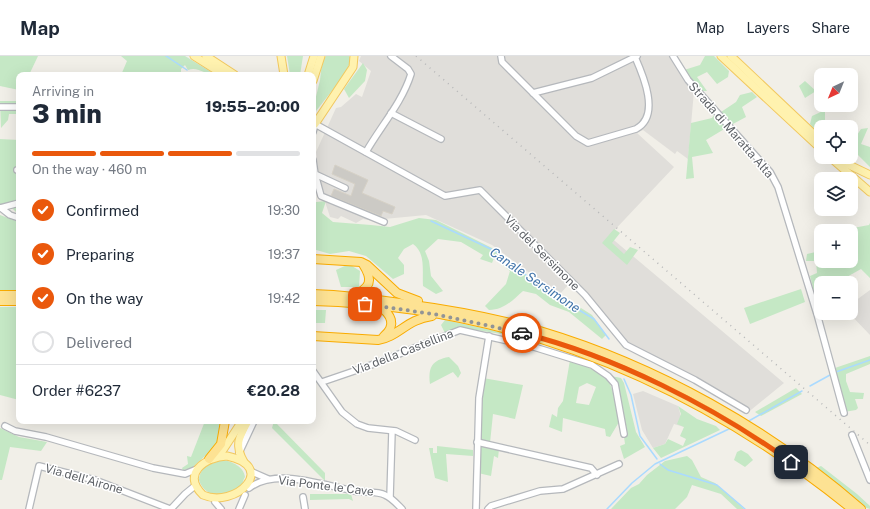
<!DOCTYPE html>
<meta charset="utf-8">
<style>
body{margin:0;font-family:"Public Sans",sans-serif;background:#f2f2f3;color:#1f2937;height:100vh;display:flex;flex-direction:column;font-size:15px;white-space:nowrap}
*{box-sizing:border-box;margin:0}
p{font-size:13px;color:#747a83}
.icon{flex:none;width:22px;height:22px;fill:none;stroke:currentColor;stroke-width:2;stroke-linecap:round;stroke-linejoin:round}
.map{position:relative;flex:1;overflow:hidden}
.sheet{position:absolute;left:16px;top:16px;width:300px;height:352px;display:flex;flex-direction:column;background:#fff;border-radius:8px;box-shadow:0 4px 16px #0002}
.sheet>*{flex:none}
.needle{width:26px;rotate:223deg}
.fabs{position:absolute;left:814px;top:12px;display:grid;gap:8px}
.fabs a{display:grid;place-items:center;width:44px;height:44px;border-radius:8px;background:#fff;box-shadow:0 4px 16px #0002;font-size:20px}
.pin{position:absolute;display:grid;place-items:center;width:34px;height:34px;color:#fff;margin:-17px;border-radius:8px;box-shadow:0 2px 6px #0006}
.courier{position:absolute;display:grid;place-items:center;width:40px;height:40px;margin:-20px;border:3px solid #ea580c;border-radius:50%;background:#fff;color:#222;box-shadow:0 1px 5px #0007}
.head em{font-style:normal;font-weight:800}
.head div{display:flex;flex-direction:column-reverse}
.head{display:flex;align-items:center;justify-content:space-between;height:68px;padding:0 16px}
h1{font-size:26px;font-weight:800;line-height:30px}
.bar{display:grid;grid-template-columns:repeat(4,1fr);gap:6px 4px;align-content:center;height:48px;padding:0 16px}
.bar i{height:5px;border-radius:3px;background:#e0e1e3}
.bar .selected{background:#ea580c}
.bar p{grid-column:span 4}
.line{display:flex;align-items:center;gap:10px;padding:0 16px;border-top:1px solid #e0e1e3}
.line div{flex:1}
ol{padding:0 16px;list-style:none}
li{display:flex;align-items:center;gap:12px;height:44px}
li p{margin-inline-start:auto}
li .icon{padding:4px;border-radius:50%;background:#ea580c;color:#fff;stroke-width:4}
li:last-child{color:#747a83}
li i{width:22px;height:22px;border:2px solid #e0e1e3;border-radius:50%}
header{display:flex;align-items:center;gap:24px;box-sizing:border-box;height:56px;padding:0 20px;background:#fff;border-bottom:1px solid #e0e1e3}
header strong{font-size:19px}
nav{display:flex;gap:22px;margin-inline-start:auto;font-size:14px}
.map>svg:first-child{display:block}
</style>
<header>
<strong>Map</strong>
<nav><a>Map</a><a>Layers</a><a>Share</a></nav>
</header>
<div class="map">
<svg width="870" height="453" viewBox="0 0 870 453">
<rect width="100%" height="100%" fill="#f1efe8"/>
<g fill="#e0deda">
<path d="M361,0H670L694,35L688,103L677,95L675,98L643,74L637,77L674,111L609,180L784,327L746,358L626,285L570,227L559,239L492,189L426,159L384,163L383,167L363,163L356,167L341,160L338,163L330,161L320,130L316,96L336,52L341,51L356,38L362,41L371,15L359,5Z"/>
<path d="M870,234V279L849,257H851V248Z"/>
<path d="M643,335L678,350L684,371L674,368L665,388L653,392L642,374L633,338Z"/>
</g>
<g fill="#c5e8c5" fill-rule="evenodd">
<path d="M0,0H38L29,19H19V34L0,30Z"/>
<path d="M121,0H185L216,19C205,19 198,10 188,14L185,9L181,13V19H121L127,5Z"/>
<path d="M287,0H303L300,19H290Z"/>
<path d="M326,0H349L351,3L346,17L316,55L313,53L320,24L322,6Z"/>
<path d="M705,0H714L729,15L728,21L717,28L707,16L697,21L707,35H702L684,14L700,9Z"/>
<path d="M363,7L367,14L365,25L349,42L344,33Z"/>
<path d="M805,25L816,35L805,42L799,30Z"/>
<path d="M752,36L757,41L742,51L746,61L731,69L721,56L736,46L740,39Z"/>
<path d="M0,45H19V58H9L8,64L1,72Z"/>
<path d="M825,54V64L831,71H821V80L810,68L812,60Z"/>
<path d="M714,59L726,72L706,84L713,97L692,101L694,122L686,123L691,67L712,62Z"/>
<path d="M868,72L861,88L870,91V111L856,97L855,82L861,73Z"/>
<path d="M0,83L19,84V99L15,113L19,116V159L7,147L0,149Z"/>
<path d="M313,142L316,146L326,145L322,157L333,166L371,169L390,171L419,162L436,164L496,194L540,230L570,245L592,259L606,279L602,283L569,256L550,249L536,238L523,235C513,244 504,254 489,254L485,250L506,228L510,215L494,202L492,207L480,203L483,199L461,186L438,183L425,195L429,205L431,220L443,235L436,238L423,230C422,215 426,197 413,188L404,193L398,202L404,209V218L393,223L366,200L349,195L330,198L313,193Z"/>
<path d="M0,159L19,166V236H0Z"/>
<path d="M870,167V222L861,213L836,227H821V241L818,242L814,235L810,220L817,217L816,205H806L807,198L820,195L817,180L821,179V205H851V175H837L869,169Z"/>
<path d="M614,173L620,177L612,187L624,198L630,191L638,194L627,209L602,187Z"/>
<path d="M349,208L360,215L359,231H341L336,214Z"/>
<path d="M801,233L805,246L750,268L744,252Z"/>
<path d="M0,251H19V344L0,339Z"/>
<path d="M313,254H326L325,267H313Z"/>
<path d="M445,264L528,282L529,289L511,284L508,279L463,272L446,279L441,269Z"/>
<path d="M870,300V308L846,318V325L850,336L864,337L863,343H855L858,352L856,354L844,356L832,313Z"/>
<path d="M449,301L458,310L461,317L458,322L453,316L430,328C428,311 432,304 449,301Z"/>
<path d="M570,304C615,322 610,321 619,366L610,381L606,380L605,373L563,362L562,376L549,371L552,358L557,361L558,352L563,345ZM587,327L596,331L589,349L576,347L579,331Z"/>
<path d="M611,320L621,322L624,327L636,376L645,391L624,403L620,390L625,388L624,381L626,379L618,330Z"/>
<path d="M483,322L523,329L515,363L493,358L490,387L478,384Z"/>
<path d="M796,332L802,338L761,360L755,356Z"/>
<path d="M678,350L697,363L716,370L720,374L661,402L653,392L665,388L668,383L683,390L686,383L680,380L684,371L677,368L681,358Z"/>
<path d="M205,365H223L217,389L192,412L183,414L182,412L188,408L187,400L191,401Z"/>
<path d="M274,365L325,417V425L272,372Z"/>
<path d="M0,372L19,381L47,386L41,395L10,391L2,424H0Z"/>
<path d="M479,389L499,393L498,402L494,400L491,420L478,417Z"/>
<path d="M437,390L473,394V400L446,398L448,426L435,422L429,392H433V397H437Z"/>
<path d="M741,394L748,398L753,404L745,411L734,404L737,396Z"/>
<path d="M687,400L692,404L701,421L715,427L744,453H737L721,438L692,429L687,441L675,453H611L631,432L639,428L647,419L665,405Z"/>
<path d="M222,404C232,405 244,411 245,421C242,425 244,429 239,432C226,441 205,443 199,424C200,411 211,406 222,404Z"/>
<path d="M821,410L857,438L870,450V453L864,451L816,412Z"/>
<path d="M310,438H351L353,445L349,443L310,444Z"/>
</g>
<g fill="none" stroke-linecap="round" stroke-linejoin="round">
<g stroke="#aadaff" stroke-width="1.5">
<path d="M166,0L187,14"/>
<path d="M431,165L495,195L544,233L594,263L609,283"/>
<path d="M836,316L870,304"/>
<path d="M624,323L631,339L640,380L657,403"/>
<path d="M810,330L830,319"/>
<path d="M747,366L802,335"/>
<path d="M660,408L668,414L717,429L745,453"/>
<path d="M607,453L632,427L655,408L731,372"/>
</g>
</g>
<path fill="#cccac5" stroke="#d6d1c6" d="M335,109L368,124L362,137L395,151L392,158L383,155L381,160L331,140L334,133L351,140L355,128L332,118Z"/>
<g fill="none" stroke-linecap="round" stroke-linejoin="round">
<g stroke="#b5b8bc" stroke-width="8">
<g id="minor">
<path d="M501,0L502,6L576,80L588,87L636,73C661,60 643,19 635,1"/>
<path d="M673,0L688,24L770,116L778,131L817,258L844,357"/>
<path d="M533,37L592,22L637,0"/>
<path d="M0,51H19"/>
<path d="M391,57L441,83"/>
<path d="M313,76L315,68L445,140L480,134L585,239L626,289L695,324L746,354"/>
<path d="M366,96C380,71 402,47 411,18L408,13L391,0"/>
<path d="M313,104L315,118L345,132"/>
<path d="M17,114H19"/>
<path d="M315,118L321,140L384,166"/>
<path d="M0,152L19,147"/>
<path d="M1,152L10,159L19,162"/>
<path d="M313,315L342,356L357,368L368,372L396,375L415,384"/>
<path d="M322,326L366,311L460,274L534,291L592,309L608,320L615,328L624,378"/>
<path d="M5,370L15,375L46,381L153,412L185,418L197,413"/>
<path d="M852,379L870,424"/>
<path d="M477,386L591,412L597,419"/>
<path d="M239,397L254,365"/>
<path d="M250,415L268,423"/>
<path d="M249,432C277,411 324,430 355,435C364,437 377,435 385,439C392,442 397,448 402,453"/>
<path d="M303,441L305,453"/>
<path d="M390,441L392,375"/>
<path d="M215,446L221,453"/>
<path d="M29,453L39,410L95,424L170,453"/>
<path d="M171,453L185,438L196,429"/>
<path d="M239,453L245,439"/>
<path d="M476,453L479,342L489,280"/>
<path d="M488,453L491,450L540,435L563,433L619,408"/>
</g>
</g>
<g stroke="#f2c960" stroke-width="9">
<g id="major">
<path d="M194,0L224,19"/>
<path d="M206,0L235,19"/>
<path d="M281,0L284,19"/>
<path d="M721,0L821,93"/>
<path d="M731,0L821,85"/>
<path d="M308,19L314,0"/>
<path d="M313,25L321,0"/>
<path d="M313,66L315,68L353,11L354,0"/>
<path d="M830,101L870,136"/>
<path d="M838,101L843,106L870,119"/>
<path d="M219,400L242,365"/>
<path d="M227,400C279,411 235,453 203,439C181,418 205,401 227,400Z"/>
<path d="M244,406C234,389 239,381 248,365"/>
</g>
</g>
<g stroke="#f9ab00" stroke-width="10">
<g id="highway">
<path d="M313,203L361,206L367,209L397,237L418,245"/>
<path d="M313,238C344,239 375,243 406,248C451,254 496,262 540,275C657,310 769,373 861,453"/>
<path d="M0,239H19"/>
<path d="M353,240C370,232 374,225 363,208"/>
<path d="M0,245H19"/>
<path d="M313,245C516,251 695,326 852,453"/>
<path d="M379,250C391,258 397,269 384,280"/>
<path d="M313,280L378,284C398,281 407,263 432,260"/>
<path d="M209,403L221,388L225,365"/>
</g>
</g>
<use href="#minor" stroke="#fff" stroke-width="5.5"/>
<use href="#major" stroke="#fff2af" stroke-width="7"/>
<use href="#highway" stroke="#fde293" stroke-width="8"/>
<path stroke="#b6b7b8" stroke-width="1.5" stroke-dasharray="1 5" stroke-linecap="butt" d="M416,0L870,389"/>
</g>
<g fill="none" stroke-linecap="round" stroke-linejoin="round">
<path stroke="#929495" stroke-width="4" stroke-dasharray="0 7.2" d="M365,248L439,259L522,277"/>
<path stroke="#ea580c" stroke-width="5" d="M522,277C614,300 713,350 791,406"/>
</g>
<g text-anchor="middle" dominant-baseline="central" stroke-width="3" stroke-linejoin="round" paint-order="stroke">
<g font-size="12" fill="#5f6368" stroke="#fff">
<text transform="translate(731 74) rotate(49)">Strada di Maratta Alta</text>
<text transform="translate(542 197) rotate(45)">Via del Sersimone</text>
<text transform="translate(403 296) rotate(-21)">Via della Castellina</text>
<text transform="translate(84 423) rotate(16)">Via dell'Airone</text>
<text transform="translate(326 430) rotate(7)">Via Ponte le Cave</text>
</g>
<g font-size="13" font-style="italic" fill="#4174aa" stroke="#fff">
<text transform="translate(535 224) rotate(34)">Canale Sersimone</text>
</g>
</g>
</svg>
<div class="fabs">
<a><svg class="needle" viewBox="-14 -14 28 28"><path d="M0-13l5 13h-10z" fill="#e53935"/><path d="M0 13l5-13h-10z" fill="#747a83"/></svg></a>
<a><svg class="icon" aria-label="locate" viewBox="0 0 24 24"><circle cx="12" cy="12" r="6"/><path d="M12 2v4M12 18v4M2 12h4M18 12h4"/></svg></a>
<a><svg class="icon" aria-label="layers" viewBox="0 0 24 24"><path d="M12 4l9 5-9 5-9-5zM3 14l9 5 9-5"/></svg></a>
<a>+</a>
<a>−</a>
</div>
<div class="pin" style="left:365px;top:248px;background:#ea580c"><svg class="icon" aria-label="bag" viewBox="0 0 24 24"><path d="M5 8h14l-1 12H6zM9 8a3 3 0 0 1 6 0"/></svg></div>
<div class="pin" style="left:791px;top:406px;background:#1f2937"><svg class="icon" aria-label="home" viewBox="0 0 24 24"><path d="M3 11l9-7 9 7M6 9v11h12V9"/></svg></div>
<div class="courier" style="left:522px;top:277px"><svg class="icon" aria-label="car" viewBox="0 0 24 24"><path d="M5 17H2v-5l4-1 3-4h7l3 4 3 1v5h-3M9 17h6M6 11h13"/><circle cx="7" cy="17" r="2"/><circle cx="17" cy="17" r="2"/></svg></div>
<section class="sheet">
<div class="head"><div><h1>3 min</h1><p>Arriving in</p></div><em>19:55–20:00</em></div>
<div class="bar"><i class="selected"></i><i class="selected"></i><i class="selected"></i><i></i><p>On the way · 460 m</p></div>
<ol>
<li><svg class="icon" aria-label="check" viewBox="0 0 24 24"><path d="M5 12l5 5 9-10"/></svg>Confirmed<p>19:30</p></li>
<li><svg class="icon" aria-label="check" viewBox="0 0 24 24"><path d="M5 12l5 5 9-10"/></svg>Preparing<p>19:37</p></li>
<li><svg class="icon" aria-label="check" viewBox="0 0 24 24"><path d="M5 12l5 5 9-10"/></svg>On the way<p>19:42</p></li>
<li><i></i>Delivered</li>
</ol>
<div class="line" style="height:52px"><div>Order #6237</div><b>€20.28</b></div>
</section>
</div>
